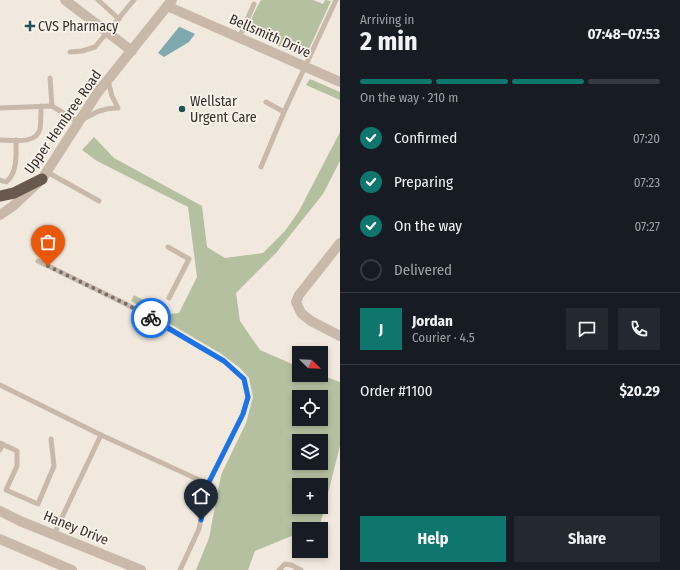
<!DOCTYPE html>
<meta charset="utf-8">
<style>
body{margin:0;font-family:"Fira Sans Condensed",sans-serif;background:#242831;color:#f1f3f6;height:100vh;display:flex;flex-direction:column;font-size:15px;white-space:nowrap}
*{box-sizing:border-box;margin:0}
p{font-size:13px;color:#9ea1a6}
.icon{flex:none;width:22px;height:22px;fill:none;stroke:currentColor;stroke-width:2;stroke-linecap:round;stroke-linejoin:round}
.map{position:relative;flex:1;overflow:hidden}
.sheet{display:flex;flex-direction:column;background:#171b24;width:340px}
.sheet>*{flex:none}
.needle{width:26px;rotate:113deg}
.tools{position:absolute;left:292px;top:346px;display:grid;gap:8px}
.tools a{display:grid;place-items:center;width:36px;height:36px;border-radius:0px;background:#171b24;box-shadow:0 2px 6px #0003;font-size:20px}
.pin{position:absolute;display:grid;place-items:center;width:34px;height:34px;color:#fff;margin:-41px -17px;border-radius:50% 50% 50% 0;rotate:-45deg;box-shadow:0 0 4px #0007}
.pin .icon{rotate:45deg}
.courier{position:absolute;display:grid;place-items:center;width:40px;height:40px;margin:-20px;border:3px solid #1a73e8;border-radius:50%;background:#fff;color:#222;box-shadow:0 1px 5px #0007}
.overview em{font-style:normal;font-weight:700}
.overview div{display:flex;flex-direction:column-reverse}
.overview{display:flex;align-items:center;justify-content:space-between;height:68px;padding:0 20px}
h1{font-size:26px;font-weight:700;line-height:30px}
.bar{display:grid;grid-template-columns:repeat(4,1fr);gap:6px 4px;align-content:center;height:48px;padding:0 20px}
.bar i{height:5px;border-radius:3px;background:#363941}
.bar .current{background:#0f766e}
.bar p{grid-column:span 4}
.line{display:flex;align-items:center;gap:10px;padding:0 20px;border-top:1px solid #363941}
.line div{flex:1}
.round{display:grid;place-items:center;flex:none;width:42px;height:42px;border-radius:0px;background:#242831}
ol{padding:0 20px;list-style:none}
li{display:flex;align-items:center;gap:12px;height:44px}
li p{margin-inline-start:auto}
li .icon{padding:4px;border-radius:50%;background:#0f766e;color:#fff;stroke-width:4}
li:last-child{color:#9ea1a6}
li i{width:22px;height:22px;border:2px solid #363941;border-radius:50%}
.button{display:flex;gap:8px;margin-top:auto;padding:8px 20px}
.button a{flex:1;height:46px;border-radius:0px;background:#0f766e;color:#fff;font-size:16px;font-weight:700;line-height:46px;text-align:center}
.button a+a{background:#242831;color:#f1f3f6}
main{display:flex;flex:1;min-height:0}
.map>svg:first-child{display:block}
</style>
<main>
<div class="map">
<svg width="340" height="570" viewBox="0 0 340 570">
<rect width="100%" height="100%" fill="#f2e9de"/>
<g fill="#b4c09f" fill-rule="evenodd">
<path d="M261,0H313L323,4L325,0L331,1L308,51L300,56L251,33C246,24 257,8 261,0Z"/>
<path d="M310,79L340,92V100L306,85Z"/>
<path d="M340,132V161L323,194L276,253L236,293L240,321L260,350L299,367V375H321L340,382V446L319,529H299V536L294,535L255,551L248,570H196L209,538L221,475L246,423L253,397L249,378L240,368L220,353L131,301L134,295L170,314L179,313L197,277L188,207L97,161L82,150L94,137L114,158L202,206L207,247L225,258L263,253L285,231L299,211ZM299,397H321V419H299ZM299,441H321V463H299ZM299,485H321V507H299Z"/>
</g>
<path fill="#7eaaad" d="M179,27H180L195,34L189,42L164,57L158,53Z"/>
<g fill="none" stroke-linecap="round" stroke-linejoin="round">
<g stroke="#c9b9ab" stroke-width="5">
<path d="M98,0L119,19"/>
<path d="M239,38L254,4"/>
<path d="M70,52L82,51L95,47L134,0"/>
<path d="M50,78L52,106"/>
<path d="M266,102L284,112"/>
<path d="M0,108L52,106L78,122C91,115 102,107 118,108L112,96L108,81"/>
<path d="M0,140C12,140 36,145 40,129C41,121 41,113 41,106"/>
<path d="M261,167L284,112L336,0"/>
<path d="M47,172L99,201"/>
<path d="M0,180L6,182C18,173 16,153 16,140"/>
<path d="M168,247L189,259L169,298"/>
<path d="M38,261L126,304L224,361L244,379L248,397L243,414L208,484"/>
<path d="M0,385L101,435L208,484L199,529L180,570"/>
<path d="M0,443L17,451V466L6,490L38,504L54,466L51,439"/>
<path d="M0,450L3,444"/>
<path d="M54,534L101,435"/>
<path d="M279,570L285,564L291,565L301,570"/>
</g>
<g stroke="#c9b9ab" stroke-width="10">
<path d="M65,0L132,51"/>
<path d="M167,6L340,82"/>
<path d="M340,243L299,295L296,302L301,313L311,321L340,336"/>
<path d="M0,511L20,521L141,570"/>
<path d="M0,539L72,570"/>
</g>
<path stroke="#c9b9ab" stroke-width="10" d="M0,215L13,206L42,179L98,92L172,0"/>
<path stroke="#68584e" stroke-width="11" d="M0,196L14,193L42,179"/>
</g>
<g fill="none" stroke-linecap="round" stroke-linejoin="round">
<path stroke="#786f69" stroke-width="4" stroke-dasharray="0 7.2" d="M48,266L126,304L151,318"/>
<path stroke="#1a73e8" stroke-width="5" d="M151,318L224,361L244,379L248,397L243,414L208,484L201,520"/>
</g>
<g fill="#215257" stroke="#f9f3eb" stroke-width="1.5">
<path d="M28 20h4v4h4v4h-4v4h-4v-4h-4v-4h4z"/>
<circle cx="182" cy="109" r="4"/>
</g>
<g text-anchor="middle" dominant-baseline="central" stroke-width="3.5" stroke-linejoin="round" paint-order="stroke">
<g font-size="14" fill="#372e2a" stroke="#f9f3eb" text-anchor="start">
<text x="38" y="26">CVS Pharmacy</text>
<text x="190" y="101">Wellstar<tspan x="190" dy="16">Urgent Care</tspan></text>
</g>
<g font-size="14" fill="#372e2a" stroke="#f9f3eb">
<text transform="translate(270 36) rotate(24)">Bellsmith Drive</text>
<text transform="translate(63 122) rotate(-55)">Upper Hembree Road</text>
<text transform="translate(76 528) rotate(22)">Haney Drive</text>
</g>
</g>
</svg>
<div class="tools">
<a><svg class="needle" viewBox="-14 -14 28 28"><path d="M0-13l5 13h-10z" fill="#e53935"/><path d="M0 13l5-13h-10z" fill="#9ea1a6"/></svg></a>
<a><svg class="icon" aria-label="locate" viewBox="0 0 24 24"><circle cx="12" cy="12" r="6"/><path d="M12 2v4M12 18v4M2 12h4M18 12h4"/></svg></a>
<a><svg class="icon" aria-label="layers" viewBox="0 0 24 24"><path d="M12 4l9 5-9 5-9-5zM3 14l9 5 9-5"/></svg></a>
<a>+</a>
<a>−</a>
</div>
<div class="pin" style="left:48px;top:266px;background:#ea580c"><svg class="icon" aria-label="bag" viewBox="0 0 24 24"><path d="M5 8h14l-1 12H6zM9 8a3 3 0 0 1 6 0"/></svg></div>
<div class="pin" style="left:201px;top:520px;background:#1f2937"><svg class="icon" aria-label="home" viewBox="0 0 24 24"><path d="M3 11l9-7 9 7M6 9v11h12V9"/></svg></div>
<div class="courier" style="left:151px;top:318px"><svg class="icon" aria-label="bike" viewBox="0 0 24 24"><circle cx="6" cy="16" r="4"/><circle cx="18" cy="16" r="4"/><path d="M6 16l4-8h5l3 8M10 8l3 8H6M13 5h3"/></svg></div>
</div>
<section class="sheet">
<div class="overview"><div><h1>2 min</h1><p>Arriving in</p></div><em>07:48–07:53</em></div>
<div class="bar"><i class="current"></i><i class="current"></i><i class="current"></i><i></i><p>On the way · 210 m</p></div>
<ol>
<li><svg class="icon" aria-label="check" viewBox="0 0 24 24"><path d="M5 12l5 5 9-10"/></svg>Confirmed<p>07:20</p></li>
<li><svg class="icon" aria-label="check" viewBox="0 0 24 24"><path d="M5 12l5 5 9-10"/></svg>Preparing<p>07:23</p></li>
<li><svg class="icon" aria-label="check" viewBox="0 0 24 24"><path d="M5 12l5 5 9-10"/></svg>On the way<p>07:27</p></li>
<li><i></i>Delivered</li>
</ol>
<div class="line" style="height:72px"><b class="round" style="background:#0f766e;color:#fff">J</b><div><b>Jordan</b><p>Courier · 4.5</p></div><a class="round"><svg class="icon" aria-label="chat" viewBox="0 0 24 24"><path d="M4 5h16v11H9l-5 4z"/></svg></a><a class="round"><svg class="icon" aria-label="phone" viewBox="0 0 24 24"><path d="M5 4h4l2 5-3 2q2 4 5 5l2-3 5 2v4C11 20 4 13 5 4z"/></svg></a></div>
<div class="line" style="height:52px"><div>Order #1100</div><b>$20.29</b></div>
<div class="button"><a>Help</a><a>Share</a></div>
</section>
</main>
